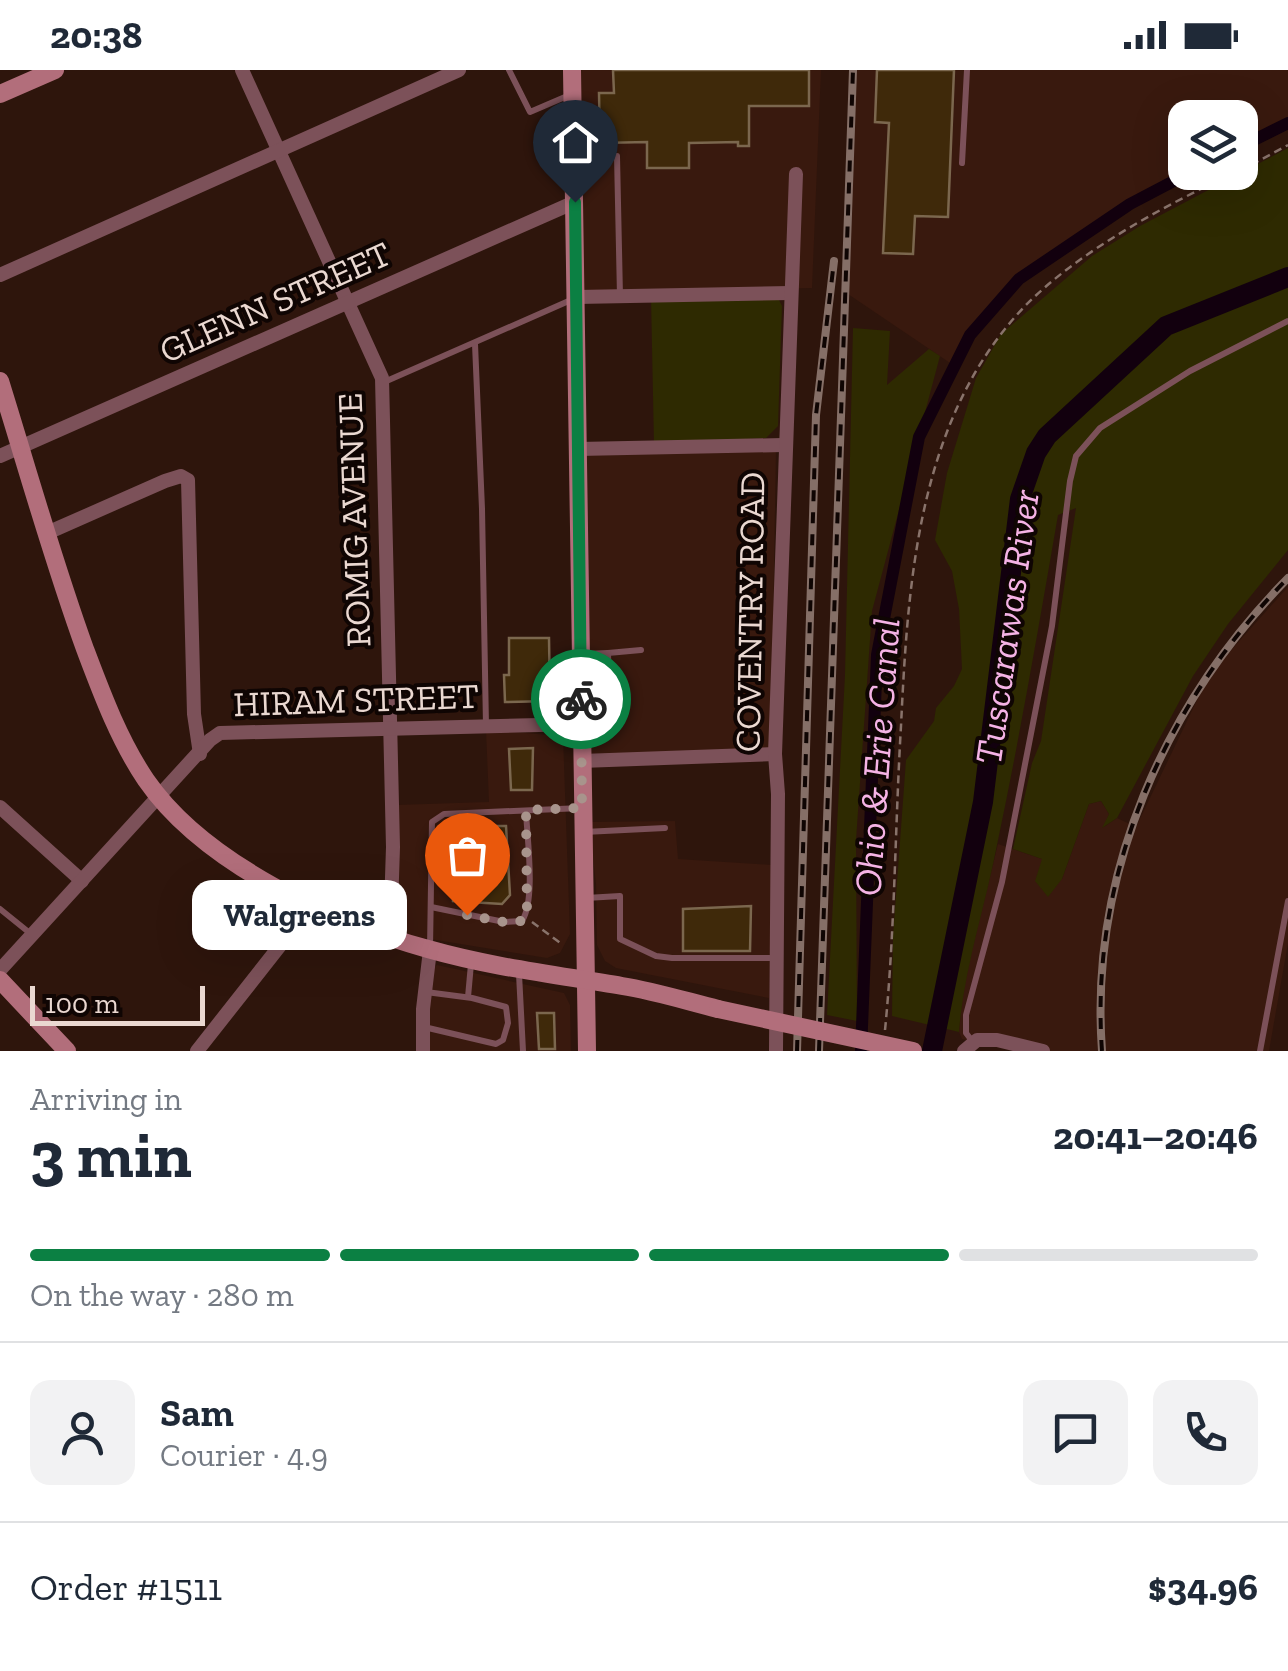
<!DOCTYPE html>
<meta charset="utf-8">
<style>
body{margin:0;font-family:"Zilla Slab",serif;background:#f2f2f3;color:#1f2937;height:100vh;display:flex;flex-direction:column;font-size:38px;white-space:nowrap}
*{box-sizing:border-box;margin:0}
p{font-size:32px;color:#747a83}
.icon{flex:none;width:55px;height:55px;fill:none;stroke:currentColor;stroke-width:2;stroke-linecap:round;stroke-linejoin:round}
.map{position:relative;height:981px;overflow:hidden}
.panel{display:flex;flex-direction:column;background:#fff;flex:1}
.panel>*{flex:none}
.controls{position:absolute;left:1168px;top:30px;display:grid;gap:20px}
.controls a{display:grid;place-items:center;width:90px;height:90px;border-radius:20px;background:#fff;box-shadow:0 10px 40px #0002;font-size:50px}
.scale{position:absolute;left:30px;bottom:25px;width:175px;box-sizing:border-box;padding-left:10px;border:5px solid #ead8d1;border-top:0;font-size:28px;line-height:35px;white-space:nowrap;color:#ead8d1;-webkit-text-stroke:8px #0f0503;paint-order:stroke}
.pin{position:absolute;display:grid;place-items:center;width:85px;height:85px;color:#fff;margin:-102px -42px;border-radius:50% 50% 50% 0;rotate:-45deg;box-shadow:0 0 10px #0007}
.pin .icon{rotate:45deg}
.courier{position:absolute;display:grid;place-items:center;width:100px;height:100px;margin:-50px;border:8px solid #0b8043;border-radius:50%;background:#fff;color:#222;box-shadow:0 2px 12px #0007}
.bubble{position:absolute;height:70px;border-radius:20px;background:#fff;box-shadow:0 10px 40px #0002;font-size:32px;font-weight:700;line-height:70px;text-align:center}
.overview em{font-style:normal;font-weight:700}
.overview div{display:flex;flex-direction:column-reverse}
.overview{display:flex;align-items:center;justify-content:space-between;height:170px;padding:0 30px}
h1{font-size:65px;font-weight:700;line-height:75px}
.bar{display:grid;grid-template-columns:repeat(4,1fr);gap:15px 10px;align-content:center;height:120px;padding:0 30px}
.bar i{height:12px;border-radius:8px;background:#e0e1e3}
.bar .active{background:#0b8043}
.bar p{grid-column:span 4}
.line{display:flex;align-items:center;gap:25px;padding:0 30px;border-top:2px solid #e0e1e3}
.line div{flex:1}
.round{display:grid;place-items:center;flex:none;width:105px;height:105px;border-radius:20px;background:#f2f2f3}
.status{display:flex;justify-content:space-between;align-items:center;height:70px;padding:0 50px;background:#fff;direction:ltr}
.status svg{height:28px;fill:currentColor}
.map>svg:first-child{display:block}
</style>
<div class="status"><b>20:38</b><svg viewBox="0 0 49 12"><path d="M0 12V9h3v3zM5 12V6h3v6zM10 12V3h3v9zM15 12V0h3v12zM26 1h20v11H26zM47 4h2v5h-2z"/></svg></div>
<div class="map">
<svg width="1288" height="981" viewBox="0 0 1288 981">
<rect width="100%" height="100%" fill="#2e150c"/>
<g fill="#39190e">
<path d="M576,0H821L812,218L580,223Z"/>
<path d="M853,0H1288V53L1240,77V48H1185V102L1191,103L1130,134L1019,209L970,265L956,297L845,222Z"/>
<path d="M776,380L771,679L586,686L580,381Z"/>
<path d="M1288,517V873L1269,981H1019L962,969L959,962L963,916L998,774L1042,789L1062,809L1089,734L1101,731L1109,744L1104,757L1117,748L1136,757L1200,624L1224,588Z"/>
<path d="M486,660L563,666L570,864L560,883L547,888L393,863L396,735L489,732Z"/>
<path d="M675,751L678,789L772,795L769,928L616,898L605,891L597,875L596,814L589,752Z"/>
<path d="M437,895L564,923L570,935L571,981H427L430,901Z"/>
</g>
<g fill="#2e2a01">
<path d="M1288,78V480L1228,554L1193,606L1117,748L1102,758L1109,744L1101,731L1089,734L1062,809L1048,827L1035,811L1042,789L1013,779L1032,693L1041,671L1076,438L1058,445C1039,555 1020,666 997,775C985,838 964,898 959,962L892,946L893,867L906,690L934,651L936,638L954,616L962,599L959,539L952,501L935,470L947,403L976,308L1001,264L1092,186L1140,156Z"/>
<path d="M651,228H778L782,236L778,356L766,368L654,374Z"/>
<path d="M853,258L890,261L887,315L929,279L940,286L872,541L856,770L857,951L827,945L845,605Z"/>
</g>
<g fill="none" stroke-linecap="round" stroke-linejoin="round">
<g stroke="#12000e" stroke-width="12">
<path d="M1240,77L1288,53"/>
<path d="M861,981L877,585L919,367L970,265L1019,209L1130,134L1191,102"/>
</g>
<path stroke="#12000e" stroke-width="20" d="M932,981L983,732L1020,429L1036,383L1047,366L1166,256L1288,207"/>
</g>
<g fill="#3f290a" stroke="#7b674e" stroke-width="2.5">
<path d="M613,0H809V36H749V76H738V72L689,73V98H647V72L600,73L599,23H614Z"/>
<path d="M877,0H954L948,147L915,146L913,184L883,183L889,53L875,52Z"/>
<path d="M509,568H549L550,631L505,632L504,605H509Z"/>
<path d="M533,678L532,720H511L509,679Z"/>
<path d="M495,756H506L510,825L502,834L453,831L452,761L495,760Z"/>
<path d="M751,836L750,881H683V839Z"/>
<path d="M537,943H554L555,979H539Z"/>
</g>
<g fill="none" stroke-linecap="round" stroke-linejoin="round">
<g stroke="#89736b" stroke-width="2.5" stroke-dasharray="8 5" stroke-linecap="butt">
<path d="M1240,101L1288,75"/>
<path d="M532,852L563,875"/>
<path d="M885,960C895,859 895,757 901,656C908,510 918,348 1025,236C1080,180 1166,135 1236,102"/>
</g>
<g stroke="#7c5159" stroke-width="6">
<path d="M509,0L530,42L572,24"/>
<path d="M575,85L617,86L620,226"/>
<path d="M962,93L967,0"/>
<path d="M475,274L482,439L486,656"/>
<path d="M382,313L571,230"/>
<path d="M608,583L641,580"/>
<path d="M582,622L609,620L608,583L585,584"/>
<path d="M584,762L665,758"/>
<path d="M586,828L620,826V869L656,886L672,888H774"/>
<path d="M431,837L504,852L522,851C536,829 527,768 526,741"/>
<path d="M0,839L31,864"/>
<path d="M430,878L432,752L444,744L581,738"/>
<path d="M519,904L523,981"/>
<path d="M468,927L471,894"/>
<path d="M424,957L496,974L503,970L508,953L506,937L472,928L426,922"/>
<path d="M973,972L966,963V945L1002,812L1052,556L1070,411L1076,386L1100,358L1190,301L1288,251"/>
<path d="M1260,981L1288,831"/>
</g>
<g stroke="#7c5159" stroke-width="14">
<path d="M242,0L382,308L393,777L390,868"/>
<path d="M0,205L459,0"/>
<path d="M577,227L790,223"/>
<path d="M578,379L783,375"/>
<path d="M0,386L575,132"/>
<path d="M47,463L165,411L181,406L188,410L194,644L200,684"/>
<path d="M581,691L775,684"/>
<path d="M0,737L82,811"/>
<path d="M0,900L210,670L220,663L581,654"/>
<path d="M197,981L312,835"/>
<path d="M423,981V939L430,880"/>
<path d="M776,981L778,724L775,684L796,104"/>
<path d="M964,981L977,970H997L1043,981"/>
</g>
<g stroke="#b26e7b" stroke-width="18">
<path d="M572,0L587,981"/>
<path d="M0,24L55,0"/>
<path d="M0,311C28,401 53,491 85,579C102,624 119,670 146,710C204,794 333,853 428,879C491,897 558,905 622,916C654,921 686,931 718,939"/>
<path d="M0,910L67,981"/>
</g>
<g stroke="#856f67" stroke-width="8">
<g id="rail">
<path d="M797,981L816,345L834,191"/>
<path d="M819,981L853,0"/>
<path d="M1102,981C1089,803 1165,633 1288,508"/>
</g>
</g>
<use href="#rail" stroke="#0f0503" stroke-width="4" stroke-dasharray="11" stroke-linecap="butt"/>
<path stroke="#b26e7b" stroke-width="18" d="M718,939L913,981"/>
</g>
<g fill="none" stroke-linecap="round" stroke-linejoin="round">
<path stroke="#a8948c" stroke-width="10" stroke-dasharray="0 18" d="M467,845L504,852L522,851L527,845L526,740L582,738L581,629"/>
<path stroke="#0b8043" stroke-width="12" d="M575,132L581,629"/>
</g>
<g text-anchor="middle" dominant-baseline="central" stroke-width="8" stroke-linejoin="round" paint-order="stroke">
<g font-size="35" fill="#ead8d1" stroke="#0f0503">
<text transform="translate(275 232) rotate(-24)">GLENN STREET</text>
<text transform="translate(354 450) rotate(-92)">ROMIG AVENUE</text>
<text transform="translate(750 542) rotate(-89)">COVENTRY ROAD</text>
<text transform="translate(356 630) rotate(-2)">HIRAM STREET</text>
</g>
<g font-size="38" font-style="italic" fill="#f5b3e5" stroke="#0f0503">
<text transform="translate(1007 557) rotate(-82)">Tuscarawas River</text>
<text transform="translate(877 687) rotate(-86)">Ohio &amp; Erie Canal</text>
</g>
</g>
</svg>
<div class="controls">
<a><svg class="icon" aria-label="layers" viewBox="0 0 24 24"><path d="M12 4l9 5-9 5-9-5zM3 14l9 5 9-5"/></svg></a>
</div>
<div class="scale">100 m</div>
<div class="pin" style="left:467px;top:845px;background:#ea580c"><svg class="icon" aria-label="bag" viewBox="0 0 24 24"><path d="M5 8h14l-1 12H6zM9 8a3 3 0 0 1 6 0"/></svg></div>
<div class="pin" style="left:575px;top:132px;background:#1f2937"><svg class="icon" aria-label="home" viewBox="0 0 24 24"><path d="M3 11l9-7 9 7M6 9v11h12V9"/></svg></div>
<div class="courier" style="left:581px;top:629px"><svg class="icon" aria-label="bike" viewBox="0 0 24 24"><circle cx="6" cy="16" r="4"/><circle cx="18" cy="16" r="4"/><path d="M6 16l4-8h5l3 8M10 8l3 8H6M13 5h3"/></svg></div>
<div class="bubble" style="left:192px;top:810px;width:215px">Walgreens</div>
</div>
<section class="panel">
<div class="overview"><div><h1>3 min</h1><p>Arriving in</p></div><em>20:41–20:46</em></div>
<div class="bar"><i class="active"></i><i class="active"></i><i class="active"></i><i></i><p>On the way · 280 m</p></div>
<div class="line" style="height:180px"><a class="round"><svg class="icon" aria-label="person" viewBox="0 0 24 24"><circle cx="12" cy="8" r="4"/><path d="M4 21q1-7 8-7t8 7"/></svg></a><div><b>Sam</b><p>Courier · 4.9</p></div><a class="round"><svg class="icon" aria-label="chat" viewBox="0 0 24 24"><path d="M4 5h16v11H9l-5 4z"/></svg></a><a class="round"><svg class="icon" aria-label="phone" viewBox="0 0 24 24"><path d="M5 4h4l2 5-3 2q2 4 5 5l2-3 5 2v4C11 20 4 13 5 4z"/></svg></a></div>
<div class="line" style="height:130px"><div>Order #1511</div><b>$34.96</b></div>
</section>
